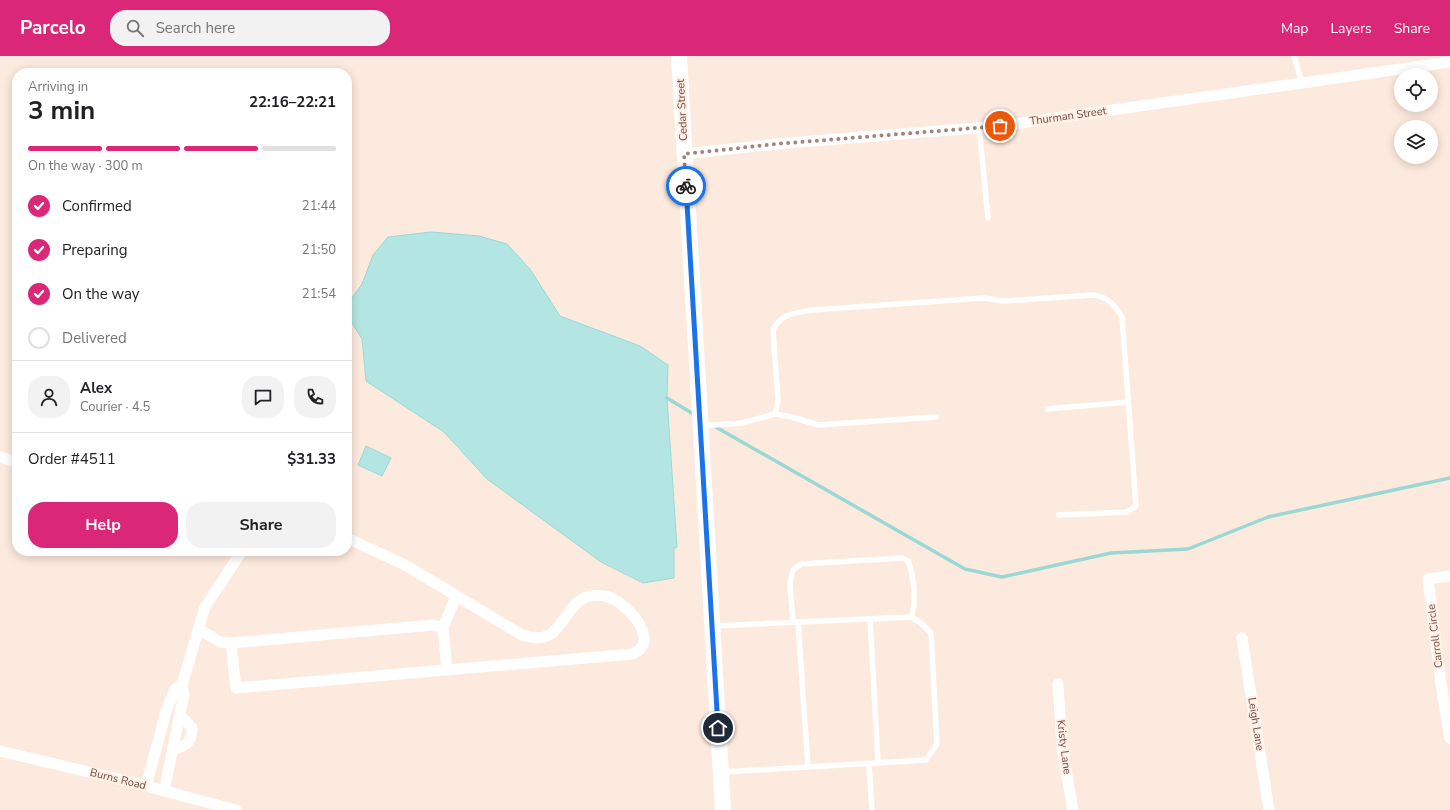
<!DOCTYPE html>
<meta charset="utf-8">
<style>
body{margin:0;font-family:"Nunito Sans",sans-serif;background:#f2f2f2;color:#202124;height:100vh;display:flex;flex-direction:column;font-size:15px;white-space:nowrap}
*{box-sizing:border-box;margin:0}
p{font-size:13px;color:#757577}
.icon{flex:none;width:22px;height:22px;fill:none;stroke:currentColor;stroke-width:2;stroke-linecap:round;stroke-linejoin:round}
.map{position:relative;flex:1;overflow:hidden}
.panel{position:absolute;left:12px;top:12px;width:340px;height:488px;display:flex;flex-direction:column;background:#fff;border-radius:16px;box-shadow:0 2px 10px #0003}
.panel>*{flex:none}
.fabs{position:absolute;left:1394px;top:12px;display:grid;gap:8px}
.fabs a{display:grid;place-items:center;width:44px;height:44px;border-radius:50%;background:#fff;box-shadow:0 2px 10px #0003;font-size:20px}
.pin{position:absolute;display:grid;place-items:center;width:34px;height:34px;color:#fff;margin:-17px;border:2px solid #fff;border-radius:50%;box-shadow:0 1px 4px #0007}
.courier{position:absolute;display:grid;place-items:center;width:40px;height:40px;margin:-20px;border:3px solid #1a73e8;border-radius:50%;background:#fff;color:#222;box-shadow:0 1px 5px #0007}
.summary em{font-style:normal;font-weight:700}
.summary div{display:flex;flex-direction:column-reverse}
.summary{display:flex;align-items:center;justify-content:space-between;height:68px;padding:0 16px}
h1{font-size:26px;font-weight:700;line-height:30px}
.bar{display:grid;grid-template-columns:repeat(4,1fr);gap:6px 4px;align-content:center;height:48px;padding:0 16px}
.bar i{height:5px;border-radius:3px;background:#e0e0e0}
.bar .current{background:#db2777}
.bar p{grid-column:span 4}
.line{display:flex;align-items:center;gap:10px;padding:0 16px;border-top:1px solid #e0e0e0}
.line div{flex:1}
.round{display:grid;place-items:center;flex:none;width:42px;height:42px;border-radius:16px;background:#f2f2f2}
ol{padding:0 16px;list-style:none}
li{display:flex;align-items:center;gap:12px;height:44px}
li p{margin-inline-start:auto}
li .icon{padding:4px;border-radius:50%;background:#db2777;color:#fff;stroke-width:4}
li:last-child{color:#757577}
li i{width:22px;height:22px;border:2px solid #e0e0e0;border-radius:50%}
.action{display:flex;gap:8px;margin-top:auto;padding:8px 16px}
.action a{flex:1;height:46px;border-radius:16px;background:#db2777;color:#fff;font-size:16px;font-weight:700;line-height:46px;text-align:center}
.action a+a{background:#f2f2f2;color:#202124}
header{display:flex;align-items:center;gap:24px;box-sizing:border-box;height:56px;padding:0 20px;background:#db2777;color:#fff}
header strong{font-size:19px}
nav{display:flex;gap:22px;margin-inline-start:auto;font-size:14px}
.search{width:280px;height:36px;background:#f2f2f2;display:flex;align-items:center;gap:10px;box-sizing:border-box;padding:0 14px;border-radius:16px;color:#757577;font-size:15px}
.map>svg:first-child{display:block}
</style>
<header>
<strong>Parcelo</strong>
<div class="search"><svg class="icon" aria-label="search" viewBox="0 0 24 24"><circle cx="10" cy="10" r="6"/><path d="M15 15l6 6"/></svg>Search here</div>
<nav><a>Map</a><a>Layers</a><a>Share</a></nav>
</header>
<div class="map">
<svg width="1450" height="754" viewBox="0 0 1450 754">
<rect width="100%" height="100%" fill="#fdeade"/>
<g fill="#b3e6e2" stroke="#99d8d4">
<path d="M431,176L479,180L507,188L530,213L560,260L640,290L668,309L667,342L677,491L674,492V522L643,527L601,506L487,423L444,376L366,325L362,283L347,259V249L362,228L373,199L388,181Z"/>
<path d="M366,390L391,402L382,420L358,409Z"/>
</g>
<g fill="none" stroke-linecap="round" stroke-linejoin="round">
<g stroke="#99d8d4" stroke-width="3.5">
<path d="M667,342L695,359"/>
<path d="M714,370L965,513L1002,521L1111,497L1188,493L1268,461L1450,422"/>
</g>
<g stroke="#fff" stroke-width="5.5">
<path d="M1294,0L1302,27"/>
<path d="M979,71L988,162"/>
<path d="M1048,353L1128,346"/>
<path d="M775,358L792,361L818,369L936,361"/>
<path d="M702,370L742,367L775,358L778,345L773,274C781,257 796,257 812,254L984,242L1003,245L1093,239C1109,241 1114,249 1122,261L1136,450L1127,456L1059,459"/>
<path d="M870,563L878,707"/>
<path d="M793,566L790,528L793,514L801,508L902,502L908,505C914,520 917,546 911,561"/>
<path d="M798,566L808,711"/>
<path d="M714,570L911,561L920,566L931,577L937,688L926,704L723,716"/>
<path d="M869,708L872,754"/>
</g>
<g stroke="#fff" stroke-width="11">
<path d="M684,98L776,88L1000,70L1450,6"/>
<path d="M0,401L17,406"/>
<path d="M1450,520L1428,523L1441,628L1450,682"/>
<path d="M199,573L220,586L231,587L236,632L632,598C664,586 625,544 605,540C564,533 569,581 537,582C532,582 527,580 522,579L405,509L347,482"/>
<path d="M1242,582L1269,754"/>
<path d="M231,587L433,569L443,572"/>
<path d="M447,614L443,572L456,540"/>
<path d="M1058,628L1062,691L1073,754"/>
<path d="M182,629L205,551L242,495"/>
<path d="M173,694C186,690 192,686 192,672L181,660"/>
<path d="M0,695L131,726L236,754"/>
<path d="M146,730L166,656L175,633L182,629L184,638L164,735"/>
</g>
<path stroke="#fff" stroke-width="16" d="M679,0L723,754"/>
</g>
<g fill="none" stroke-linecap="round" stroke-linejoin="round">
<path stroke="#a3837b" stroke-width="4" stroke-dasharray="0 7.2" d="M686,130L684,98L776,88L1000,70"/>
<path stroke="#1a73e8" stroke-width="5" d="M686,130L718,672"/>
</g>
<g text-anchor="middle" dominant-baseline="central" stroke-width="4" stroke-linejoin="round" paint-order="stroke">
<g font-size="11" fill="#724c46" stroke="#ffefe4">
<text transform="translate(682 54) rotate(-93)">Cedar Street</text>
<text transform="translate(1068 60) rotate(-8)">Thurman Street</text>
<text transform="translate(1435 580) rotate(-97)">Carroll Circle</text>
<text transform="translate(1256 668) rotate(81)">Leigh Lane</text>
<text transform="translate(1064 691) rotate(83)">Kristy Lane</text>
<text transform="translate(118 723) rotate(14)">Burns Road</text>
</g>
</g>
</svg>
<div class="fabs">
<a><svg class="icon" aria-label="locate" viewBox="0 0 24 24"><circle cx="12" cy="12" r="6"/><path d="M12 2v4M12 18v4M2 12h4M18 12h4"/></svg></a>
<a><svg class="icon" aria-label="layers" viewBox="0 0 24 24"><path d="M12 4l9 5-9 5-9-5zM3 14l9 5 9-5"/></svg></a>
</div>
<div class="pin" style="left:1000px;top:70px;background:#ea580c"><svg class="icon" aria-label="bag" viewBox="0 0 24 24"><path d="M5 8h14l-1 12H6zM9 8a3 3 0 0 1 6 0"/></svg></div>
<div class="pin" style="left:718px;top:672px;background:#1f2937"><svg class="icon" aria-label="home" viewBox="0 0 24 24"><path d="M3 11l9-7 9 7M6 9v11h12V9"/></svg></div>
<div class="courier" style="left:686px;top:130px"><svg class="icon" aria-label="bike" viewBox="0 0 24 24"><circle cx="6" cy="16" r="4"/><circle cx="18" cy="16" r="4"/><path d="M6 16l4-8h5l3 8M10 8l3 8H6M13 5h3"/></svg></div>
<section class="panel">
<div class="summary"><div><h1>3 min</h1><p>Arriving in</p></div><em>22:16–22:21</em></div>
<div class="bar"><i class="current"></i><i class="current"></i><i class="current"></i><i></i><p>On the way · 300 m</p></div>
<ol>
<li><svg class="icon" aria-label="check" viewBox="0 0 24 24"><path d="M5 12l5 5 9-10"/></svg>Confirmed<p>21:44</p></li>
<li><svg class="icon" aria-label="check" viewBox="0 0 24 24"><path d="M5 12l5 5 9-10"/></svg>Preparing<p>21:50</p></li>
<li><svg class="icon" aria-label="check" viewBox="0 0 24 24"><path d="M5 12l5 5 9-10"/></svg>On the way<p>21:54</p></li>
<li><i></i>Delivered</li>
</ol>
<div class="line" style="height:72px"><a class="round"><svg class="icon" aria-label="person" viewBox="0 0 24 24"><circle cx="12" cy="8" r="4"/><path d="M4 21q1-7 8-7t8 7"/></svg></a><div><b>Alex</b><p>Courier · 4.5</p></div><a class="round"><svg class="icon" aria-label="chat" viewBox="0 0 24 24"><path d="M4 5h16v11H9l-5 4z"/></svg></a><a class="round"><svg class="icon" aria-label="phone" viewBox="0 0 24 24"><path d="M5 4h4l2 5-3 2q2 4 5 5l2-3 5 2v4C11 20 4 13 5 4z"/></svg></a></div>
<div class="line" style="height:52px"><div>Order #4511</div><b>$31.33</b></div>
<div class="action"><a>Help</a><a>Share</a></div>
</section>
</div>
